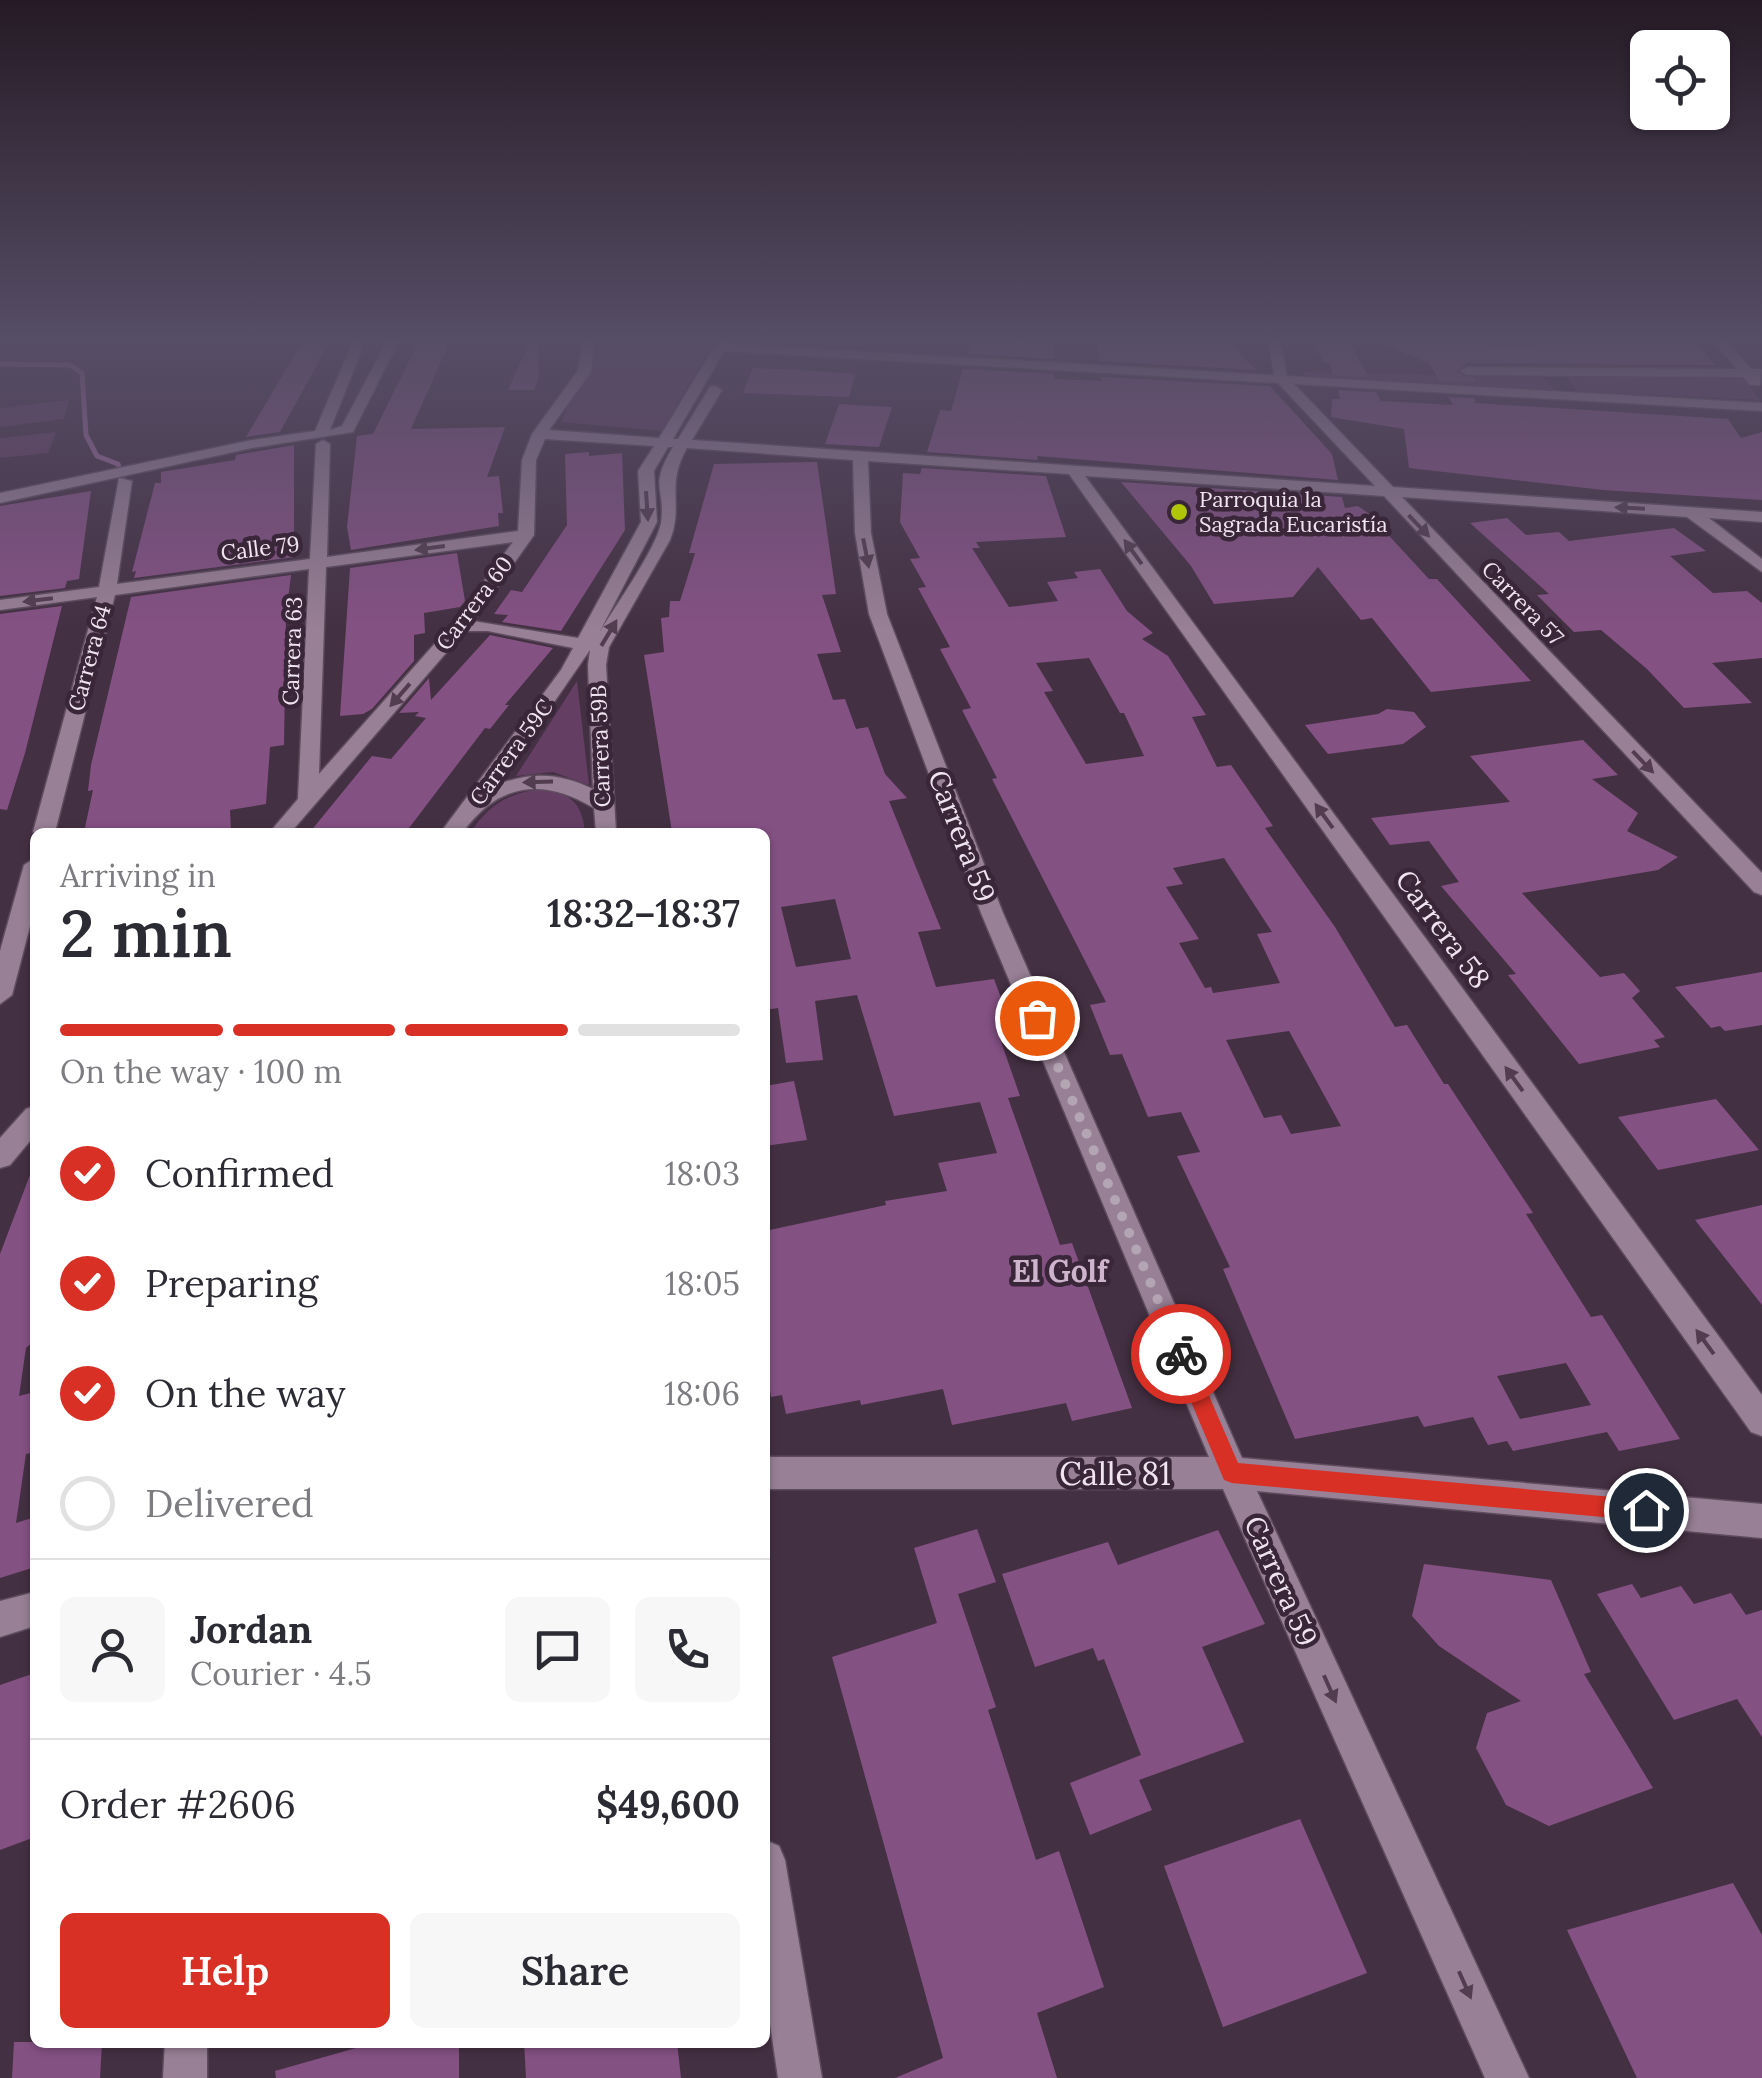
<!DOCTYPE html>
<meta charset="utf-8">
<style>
body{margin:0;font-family:Lora,serif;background:#f7f7f7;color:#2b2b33;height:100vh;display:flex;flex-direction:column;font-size:38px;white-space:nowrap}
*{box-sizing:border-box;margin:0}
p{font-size:32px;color:#7c7c81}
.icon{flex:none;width:55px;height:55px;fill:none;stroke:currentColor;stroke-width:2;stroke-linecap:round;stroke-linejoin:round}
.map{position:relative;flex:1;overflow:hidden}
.details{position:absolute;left:30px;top:828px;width:740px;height:1220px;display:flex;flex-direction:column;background:#fff;border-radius:15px;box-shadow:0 2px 8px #0004}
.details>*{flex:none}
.tools{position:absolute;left:1630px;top:30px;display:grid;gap:20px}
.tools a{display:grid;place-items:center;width:100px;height:100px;border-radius:15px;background:#fff;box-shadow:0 2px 8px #0004;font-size:50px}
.pin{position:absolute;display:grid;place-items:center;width:85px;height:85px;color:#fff;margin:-42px;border:5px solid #fff;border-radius:50%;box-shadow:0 2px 10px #0007}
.courier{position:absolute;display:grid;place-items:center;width:100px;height:100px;margin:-50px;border:8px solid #d93025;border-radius:50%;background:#fff;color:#222;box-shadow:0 2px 12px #0007}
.overview em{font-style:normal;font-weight:600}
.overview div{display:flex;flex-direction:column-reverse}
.overview{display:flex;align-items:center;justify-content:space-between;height:170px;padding:0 30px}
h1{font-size:65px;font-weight:600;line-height:75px}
.bar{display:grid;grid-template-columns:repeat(4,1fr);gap:15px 10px;align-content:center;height:120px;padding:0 30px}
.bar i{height:12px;border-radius:8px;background:#e1e1e2}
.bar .on{background:#d93025}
.bar p{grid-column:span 4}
.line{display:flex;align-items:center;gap:25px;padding:0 30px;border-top:2px solid #e1e1e2}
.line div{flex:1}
.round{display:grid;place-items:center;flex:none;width:105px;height:105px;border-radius:15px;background:#f7f7f7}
ol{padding:0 30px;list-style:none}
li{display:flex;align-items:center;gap:30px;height:110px}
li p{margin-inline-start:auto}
li .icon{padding:10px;border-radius:50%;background:#d93025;color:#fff;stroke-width:4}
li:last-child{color:#7c7c81}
li i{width:55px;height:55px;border:5px solid #e1e1e2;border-radius:50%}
.button{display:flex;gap:20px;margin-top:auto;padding:20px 30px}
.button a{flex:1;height:115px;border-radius:15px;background:#d93025;color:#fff;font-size:40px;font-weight:600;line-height:115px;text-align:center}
.button a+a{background:#f7f7f7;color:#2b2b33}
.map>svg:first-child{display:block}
</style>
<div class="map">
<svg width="1762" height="2078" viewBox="0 0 1762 2078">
<rect width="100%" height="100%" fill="#443043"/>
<g fill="#643e63">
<path d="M598,339H715L662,431L561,422Z"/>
<path d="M1303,372L1544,378L1554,390L1306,377Z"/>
<path d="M1566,376L1745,379L1760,400L1577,391Z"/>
<path d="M69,400L64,419L0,427V408Z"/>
<path d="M56,432L48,453L0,458V438Z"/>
<path d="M577,681L589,785L553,772L516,776Z"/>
<path d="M546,789C573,795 582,805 585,832H471C489,804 511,791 546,789Z"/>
</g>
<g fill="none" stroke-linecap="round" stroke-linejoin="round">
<path stroke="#9d699c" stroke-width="5" d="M0,364L70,365L82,373L86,435L97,456L118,464L124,481"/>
</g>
<g fill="#845183" fill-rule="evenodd">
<path d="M304,339H331L280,432L246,437Z"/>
<path d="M420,339H451L411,429L505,427L487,477L499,476L503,513H498L499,526L351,550L347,527L357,436L373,434Z"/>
<path d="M531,339H539L538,379L534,390H508Z"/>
<path d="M972,339H1054V359L967,354Z"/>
<path d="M1096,339H1227L1256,370L1099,361Z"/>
<path d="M1312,339H1348L1368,377L1333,375L1330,363H1324Z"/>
<path d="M1374,339H1440L1443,342H1489L1492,345L1581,344L1575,339H1693L1715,365L1467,363L1456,372L1475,379V383L1439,381L1430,364Z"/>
<path d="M753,368L799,370L855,374L849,397L743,393Z"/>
<path d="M963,369L1054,374V379L1102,381L1101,377L1270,386L1332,454L1338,480L1037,456L1038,460L927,452L940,410L951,411Z"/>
<path d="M1338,390L1376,392L1381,401L1453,405L1448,397L1475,398V403L1728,419L1741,438L1762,432V500L1603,490L1409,468L1404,429L1331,417L1332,399H1340Z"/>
<path d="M839,404L892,407L879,447L825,444Z"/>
<path d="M294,445V557L134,578L136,571L132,572L155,483H161V472L235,460L236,455Z"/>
<path d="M589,452V456L622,453L625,530L561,631L502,622L508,615L494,614L511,590L522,592L567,525L565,454Z"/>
<path d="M817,462L836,594L822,595L841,652L817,654L833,700L845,699L856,729L868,727L885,774L907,798L889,801L941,929L918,932L936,987L994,979L1013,1030L998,1033L1020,1096L1008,1098L1060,1245L1072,1243L1132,1408L1072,1421L1066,1403L952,1425L943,1389L861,1405L860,1400L786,1414L782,1395L771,1397L765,1359V1231L886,1205L885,1201L947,1191L938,1163L997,1153L980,1102L894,1116L857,995L815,1001L823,1060L786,1063L778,1008L765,1010V832H672L644,655L664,652L661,618L669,617L670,601H680L695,553H689L714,464ZM835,899L851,959L796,967L781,907Z"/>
<path d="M922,468L1046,476L1066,537L976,542L980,548H972L1009,607L1058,601L1047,582L1078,578L1074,572L1100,569L1127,611L1153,633L1142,639L1168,656L1206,715L1192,717L1217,767L1231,765L1273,826L1265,828L1335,927L1395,1027L1407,1025L1444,1084H1448L1533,1213L1526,1214L1591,1317L1602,1315L1680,1439L1619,1451L1607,1432L1513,1451L1507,1441L1488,1445L1473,1417L1424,1427L1418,1416L1295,1439L1223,1269L1230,1267L1177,1156L1200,1152L1181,1112L1148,1117L1122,1054L1110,1055L1090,1005L1106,1002L992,779L997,778L962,710L971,708L940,649L950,647L918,588L926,587L910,559L920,558L900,522L903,473L920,474ZM1089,658L1120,713H1124L1144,756L1086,764L1044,692L1053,691L1036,663ZM1224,858L1272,932L1257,934L1280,983L1213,993L1211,987L1205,988L1179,943L1199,939L1166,887L1183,884L1173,868ZM1289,1031L1341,1126L1291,1134L1281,1115L1264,1118L1226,1040ZM1566,1363L1591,1405L1520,1419L1497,1376Z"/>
<path d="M1121,482L1342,497L1345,508L1358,506L1368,513L1429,579H1437L1531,681L1431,692L1372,618L1361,620L1318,567L1293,597L1214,604L1191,566Z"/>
<path d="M91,491L79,579L67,581L65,588L0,596V506Z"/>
<path d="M1507,518L1526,535L1559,532L1569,541L1674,528L1706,551L1670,556L1713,593L1747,591L1762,603V658L1712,663L1752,703L1684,708L1647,669L1601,630L1574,632L1537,595L1549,594L1470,523Z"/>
<path d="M457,553L465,601L460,607L424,613L425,633L414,635V661L372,709L363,714L340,716L350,568Z"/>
<path d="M291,575L286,615L284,745L270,747L266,804L230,810L231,832H84L93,790L88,791L91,765L131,597Z"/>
<path d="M62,606L25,753L7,810L0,809V614Z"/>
<path d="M490,635L553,648L505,705H509L490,729L485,728L406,832H310L372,756L391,759L426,718L415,716L419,712L399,713L429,678L431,700Z"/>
<path d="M1387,709L1414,712L1426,727L1403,744L1328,754L1305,725L1378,714Z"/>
<path d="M1583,740L1618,775L1592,779L1638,813L1627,831L1678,857L1658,870L1522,893L1600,977L1624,973L1640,991L1632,998L1665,1037L1654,1040L1660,1047L1579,1064L1508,975L1516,974L1441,886L1459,882L1429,841L1390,845L1371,818L1510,802L1470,756Z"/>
<path d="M1762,972V1025L1725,1031L1720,1026L1711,1028L1675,987Z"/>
<path d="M794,1081L807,1140L765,1146V1086Z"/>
<path d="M1716,1099L1759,1150L1658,1170L1618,1117Z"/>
<path d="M33,1167L35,1340L26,1348L19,1396L35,1392V1425L31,1453L26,1454L16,1523L35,1517V1567L0,1578V1254Z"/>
<path d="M1762,1205V1305L1695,1220Z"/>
<path d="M977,1529L996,1582L958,1594L996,1707L988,1710L1036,1860L1059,1851L1104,1987L1037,2013L1057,2078H895L943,2058L832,1657L937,1623L914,1548Z"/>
<path d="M1218,1530L1265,1624L1202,1647L1244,1742L1139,1780L1152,1810L1090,1835L1070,1783L1141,1755L1104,1659L1098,1661L1093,1648L1035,1667L1002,1574L1108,1542L1118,1565Z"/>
<path d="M1424,1564L1551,1580L1591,1672L1584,1674L1653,1788L1549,1826L1506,1805L1476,1748L1487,1713L1521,1701L1439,1646L1412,1616Z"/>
<path d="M1632,1584L1641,1598L1681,1586L1694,1604L1731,1593L1746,1615L1762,1610V1737L1737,1699L1674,1720L1597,1594Z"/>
<path d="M35,1673V1837L0,1850V1685Z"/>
<path d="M1300,1819L1367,1973L1223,2027L1164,1866Z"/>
<path d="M1733,1883L1762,1935V2078H1637L1567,1930Z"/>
<path d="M14,2042H102L100,2078H12Z"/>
<path d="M377,2042H459V2078H276L275,2071Z"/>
<path d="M524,2042H677L681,2078H526Z"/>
</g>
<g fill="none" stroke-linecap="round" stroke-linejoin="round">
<g stroke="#5e4c5e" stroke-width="3">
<g id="minor">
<path d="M354,339H366L330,430L342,426L388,339H400L353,432L252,448L0,503V493L252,440L315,431Z"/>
<path d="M584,339H596L591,372L549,430L659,438L719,339H731L729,344L1274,375L1268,339H1280L1287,376L1762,403V411L1294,384L1393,487L1762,512V522L1709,518L1762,559V572L1687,517L1402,497L1762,873V895L1754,892L1384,496L1085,476L1762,1395V1436L1751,1432L1069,474L868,461L871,533L887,614L1003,913L1242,1458L1762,1504V1538L1257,1491L1529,2078H1485L1223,1489H765V1457H1209L981,913L869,614L855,533L853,460L687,448C665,486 684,505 670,540L609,647L606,665L616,832H596L594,808C542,777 499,783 463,832H441L561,670L573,648L488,631H465L291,832H270L298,799L309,569L115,595L55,832H33L97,597L0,610V600L99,587L119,478L132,481L117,584L310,559L316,444L323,440L330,444L327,557L518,531L522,460L532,434L577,372ZM724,351L1278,383L1375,486L692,440L722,390L715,386L710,387L678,439H673ZM545,439L654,446L638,471L641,522L578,638L473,621L534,535L536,460ZM668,447H673C648,488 666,487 661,523C656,549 614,608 599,633L657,522L654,471ZM513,542L454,622L319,774L326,567ZM590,650L588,665L593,789C561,773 531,771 497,785Z"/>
<path d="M1712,339H1725L1751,369H1762L1760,385H1750L1743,377L1467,375L1460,371L1467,367L1737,369Z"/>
<path d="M35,858V907L12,995L0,1004V951L24,865Z"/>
<path d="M35,1106V1135L10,1165L0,1168V1138L26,1109Z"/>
<path d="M35,1592V1626L0,1637V1601Z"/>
<path d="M765,1840L779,1846L785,1860L822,2078H778L765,1989Z"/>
<path d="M165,2042H207V2078H163Z"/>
</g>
</g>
<use href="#minor" fill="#988096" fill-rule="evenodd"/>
</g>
<defs><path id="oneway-solid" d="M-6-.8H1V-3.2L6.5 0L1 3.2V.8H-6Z" transform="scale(2.5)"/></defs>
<g fill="#523c50">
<use href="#oneway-solid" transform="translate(647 506) rotate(86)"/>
<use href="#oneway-solid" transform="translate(1630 508) rotate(-177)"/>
<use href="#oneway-solid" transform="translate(1419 526) rotate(46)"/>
<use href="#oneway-solid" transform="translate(430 548) rotate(172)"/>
<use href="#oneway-solid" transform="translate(1133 552) rotate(-126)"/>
<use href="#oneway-solid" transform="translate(866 553) rotate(79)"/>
<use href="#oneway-solid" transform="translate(38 600) rotate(173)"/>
<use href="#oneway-solid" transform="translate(609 633) rotate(-59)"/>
<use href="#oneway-solid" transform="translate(400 695) rotate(131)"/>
<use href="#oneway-solid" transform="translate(1643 762) rotate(46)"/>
<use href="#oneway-solid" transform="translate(538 782) rotate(178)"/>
<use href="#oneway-solid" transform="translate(1324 816) rotate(-126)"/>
<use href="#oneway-solid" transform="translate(1514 1079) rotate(-126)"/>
<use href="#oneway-solid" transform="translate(1705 1342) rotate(-126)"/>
<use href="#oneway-solid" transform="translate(1330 1689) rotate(66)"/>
<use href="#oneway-solid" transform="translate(1465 1985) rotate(66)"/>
</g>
<linearGradient id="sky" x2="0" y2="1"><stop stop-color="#251a25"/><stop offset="0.54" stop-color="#564e66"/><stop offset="1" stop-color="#564e66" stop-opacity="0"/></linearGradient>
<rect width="1762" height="630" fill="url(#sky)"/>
<path fill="#d93025" d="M1181,1345L1188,1347L1238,1463L1646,1500L1653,1503L1657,1510L1653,1518L1646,1521L1232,1483L1224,1480L1171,1354Z"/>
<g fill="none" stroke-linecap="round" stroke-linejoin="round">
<path stroke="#b4a5b4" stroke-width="10" stroke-dasharray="0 18" d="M1037,1018L1181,1354"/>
</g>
<circle fill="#afc506" stroke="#3a2639" stroke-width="4" cx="1179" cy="512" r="10"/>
<g text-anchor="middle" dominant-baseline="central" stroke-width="9" stroke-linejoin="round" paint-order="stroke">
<g font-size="22" fill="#f1e4f1" stroke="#3a2639" text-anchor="start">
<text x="1199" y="499">Parroquia la<tspan x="1199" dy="25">Sagrada Eucaristía</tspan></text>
</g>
<g font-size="22" fill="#f1e4f1" stroke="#3a2639">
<text transform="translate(260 548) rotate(-7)">Calle 79</text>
<text transform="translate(474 603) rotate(-53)">Carrera 60</text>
<text transform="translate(1523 603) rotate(46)">Carrera 57</text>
<text transform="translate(292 651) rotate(-88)">Carrera 63</text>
<text transform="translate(89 658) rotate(-75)">Carrera 64</text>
<text transform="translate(600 746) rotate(-92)">Carrera 59B</text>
<text transform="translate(511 752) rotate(-54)">Carrera 59C</text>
</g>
<g font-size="28" fill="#f1e4f1" stroke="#3a2639">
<text transform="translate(962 836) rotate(69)">Carrera 59</text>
<text transform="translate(1443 929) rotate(54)">Carrera 58</text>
<text transform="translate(1281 1581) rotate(66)">Carrera 59</text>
</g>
<g font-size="30" font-weight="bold" fill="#ceb5cd" stroke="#3a2639">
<text x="1060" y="1271">El Golf</text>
</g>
<g font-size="32" fill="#f1e4f1" stroke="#3a2639">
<text x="1115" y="1473">Calle 81</text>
</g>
</g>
</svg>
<div class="tools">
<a><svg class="icon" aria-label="locate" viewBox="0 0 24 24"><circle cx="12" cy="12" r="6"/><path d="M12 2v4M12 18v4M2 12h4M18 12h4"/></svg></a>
</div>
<div class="pin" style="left:1037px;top:1018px;background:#ea580c"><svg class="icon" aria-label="bag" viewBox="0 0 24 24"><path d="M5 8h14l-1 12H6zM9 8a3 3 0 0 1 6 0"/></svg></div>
<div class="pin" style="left:1646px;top:1510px;background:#1f2937"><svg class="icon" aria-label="home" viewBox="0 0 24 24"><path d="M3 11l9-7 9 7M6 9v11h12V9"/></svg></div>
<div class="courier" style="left:1181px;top:1354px"><svg class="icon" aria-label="bike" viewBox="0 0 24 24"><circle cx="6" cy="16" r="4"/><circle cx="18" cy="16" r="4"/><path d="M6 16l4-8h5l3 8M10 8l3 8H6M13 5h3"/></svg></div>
<section class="details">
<div class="overview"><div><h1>2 min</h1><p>Arriving in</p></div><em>18:32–18:37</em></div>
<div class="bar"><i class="on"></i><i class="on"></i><i class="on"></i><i></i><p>On the way · 100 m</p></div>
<ol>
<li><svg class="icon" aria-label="check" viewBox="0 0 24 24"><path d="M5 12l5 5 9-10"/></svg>Confirmed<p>18:03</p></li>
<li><svg class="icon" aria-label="check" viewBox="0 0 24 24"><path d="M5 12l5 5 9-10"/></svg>Preparing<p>18:05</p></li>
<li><svg class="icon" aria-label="check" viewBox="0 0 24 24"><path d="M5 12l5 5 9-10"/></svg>On the way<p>18:06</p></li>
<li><i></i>Delivered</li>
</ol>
<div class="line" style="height:180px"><a class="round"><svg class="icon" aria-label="person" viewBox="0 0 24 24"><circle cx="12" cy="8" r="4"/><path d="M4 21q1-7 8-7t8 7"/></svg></a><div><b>Jordan</b><p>Courier · 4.5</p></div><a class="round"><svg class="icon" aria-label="chat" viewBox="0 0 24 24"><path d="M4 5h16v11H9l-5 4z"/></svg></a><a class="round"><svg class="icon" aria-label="phone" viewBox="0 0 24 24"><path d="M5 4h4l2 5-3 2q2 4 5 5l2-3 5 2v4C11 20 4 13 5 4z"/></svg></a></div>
<div class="line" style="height:130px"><div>Order #2606</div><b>$49,600</b></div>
<div class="button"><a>Help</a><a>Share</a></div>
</section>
</div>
